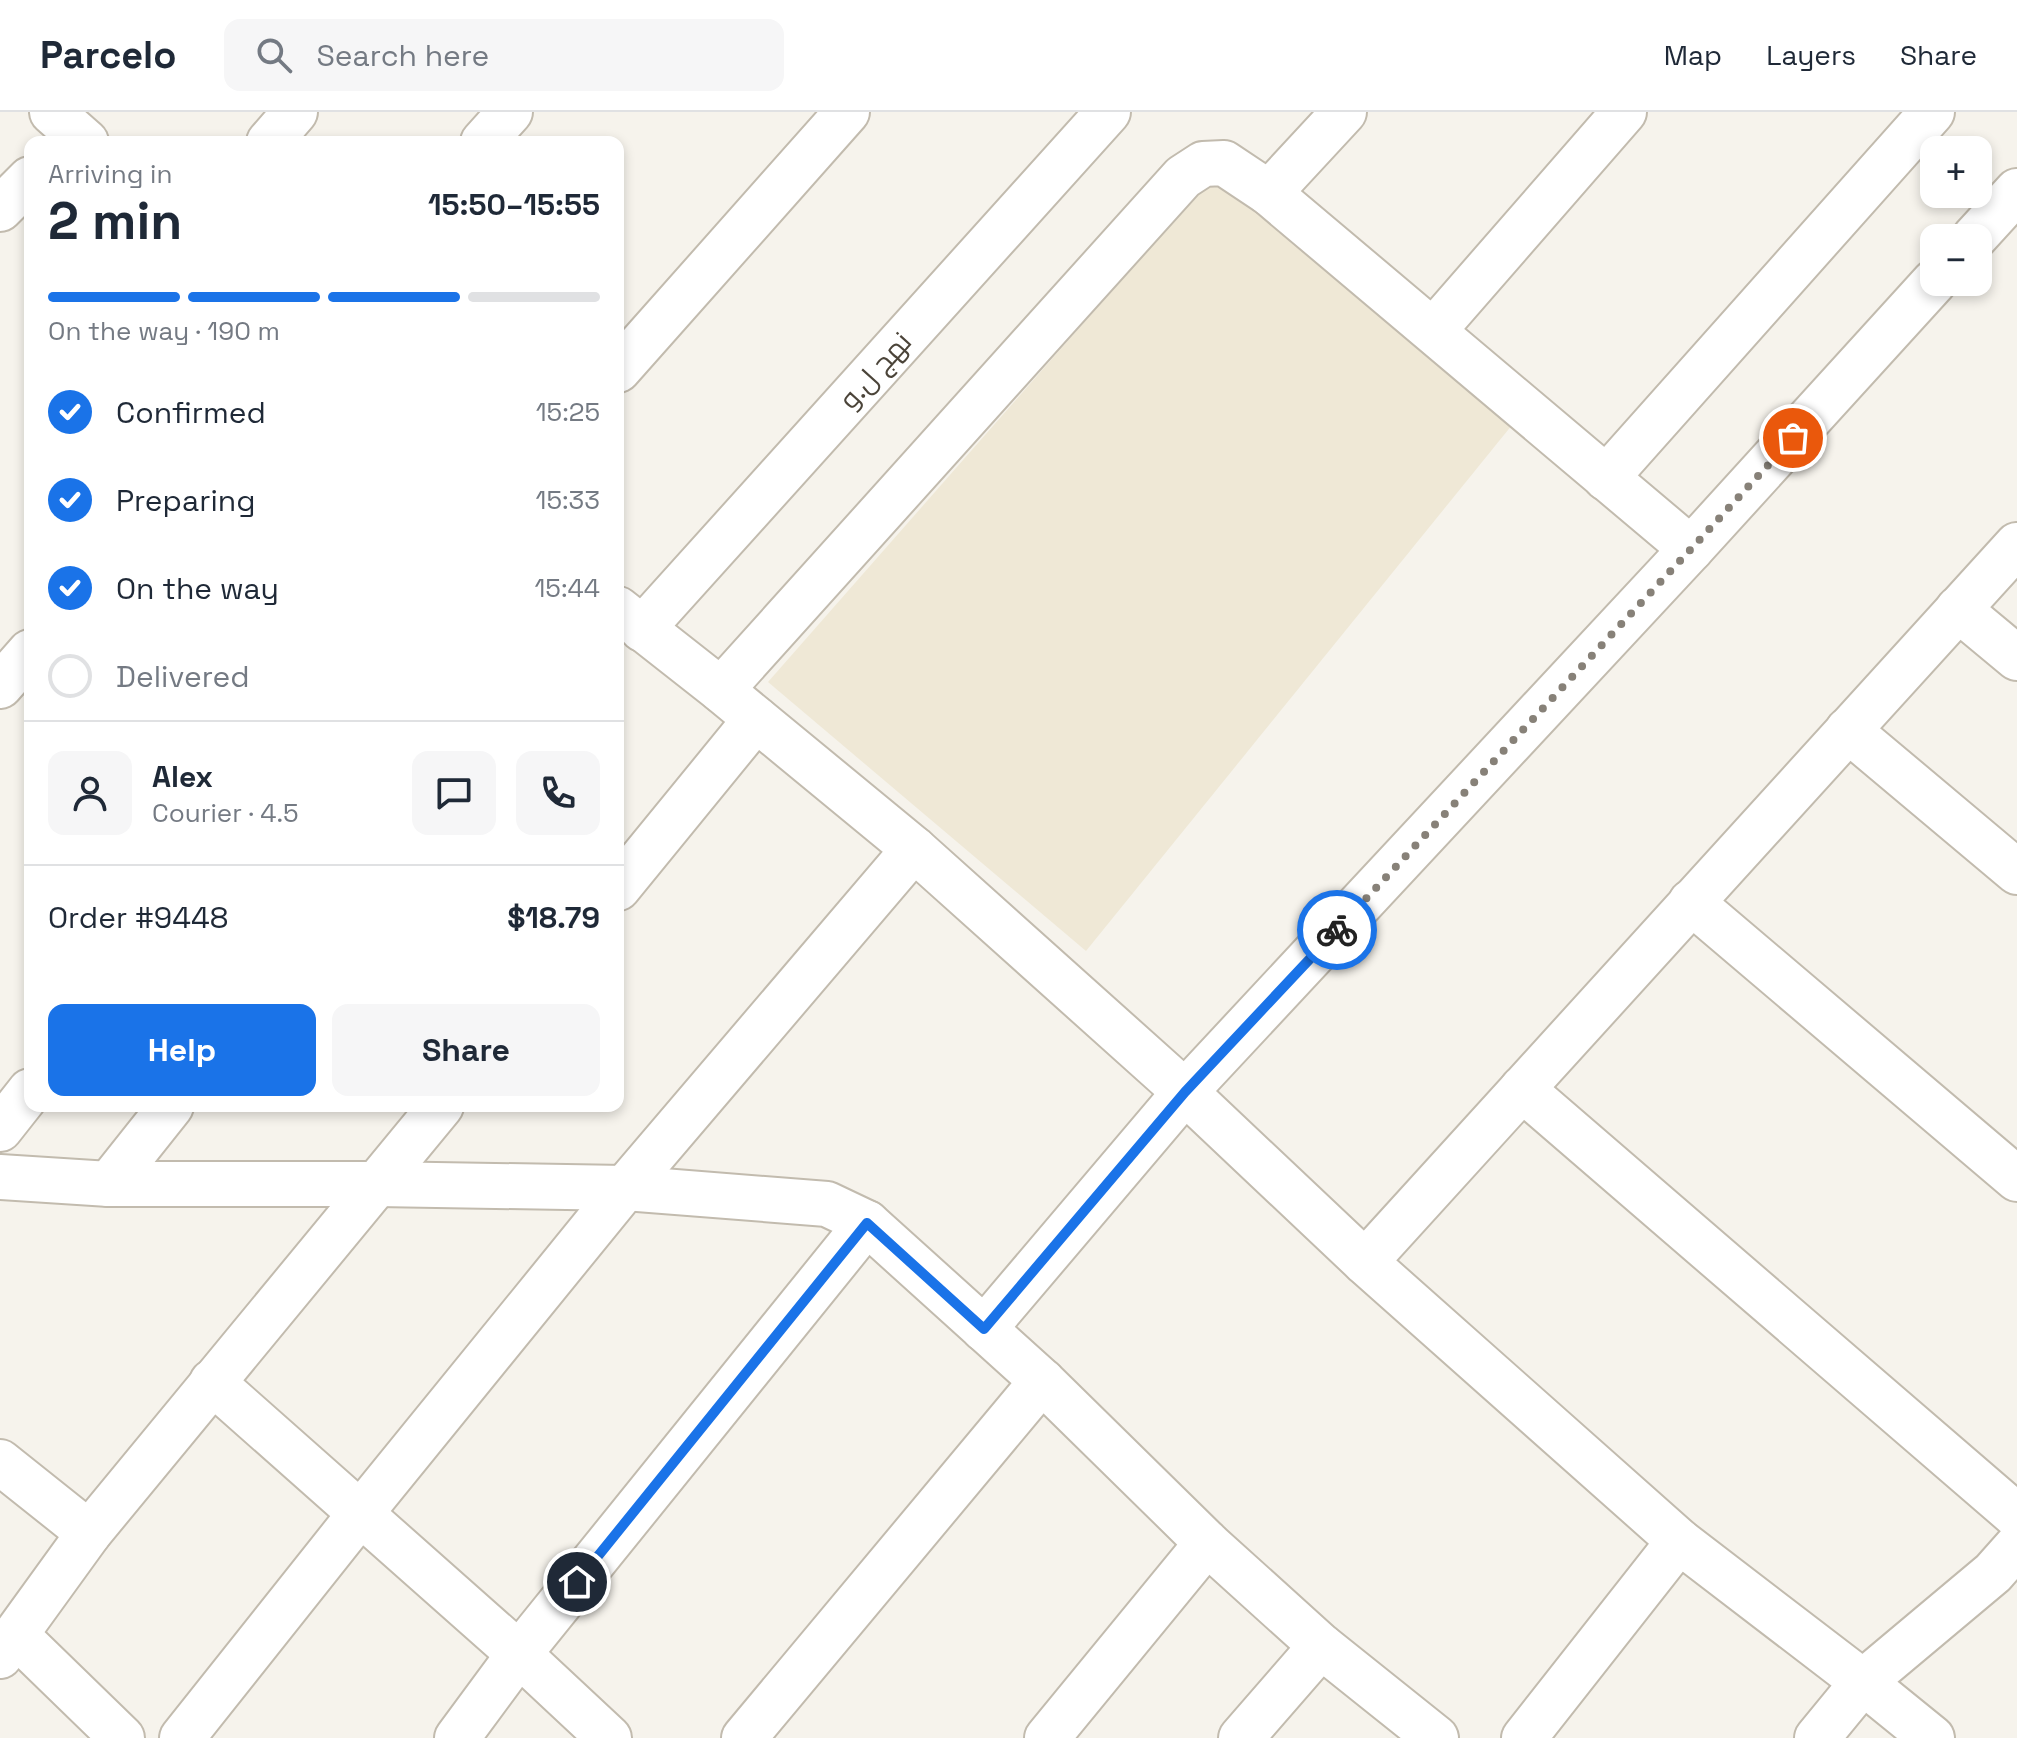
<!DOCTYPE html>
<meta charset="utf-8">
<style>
body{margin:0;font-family:"Space Grotesk",Cairo,sans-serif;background:#f6f6f7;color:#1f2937;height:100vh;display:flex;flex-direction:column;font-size:30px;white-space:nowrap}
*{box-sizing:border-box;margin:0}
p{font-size:26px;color:#747a83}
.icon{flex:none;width:44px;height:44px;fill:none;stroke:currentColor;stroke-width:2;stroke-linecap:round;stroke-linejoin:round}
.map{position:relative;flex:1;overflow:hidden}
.side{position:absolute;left:24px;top:24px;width:600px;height:976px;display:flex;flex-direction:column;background:#fff;border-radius:16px;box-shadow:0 4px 12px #0003}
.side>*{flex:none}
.fabs{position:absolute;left:1920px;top:24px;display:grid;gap:16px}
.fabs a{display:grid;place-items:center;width:72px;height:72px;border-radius:16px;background:#fff;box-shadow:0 4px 12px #0003;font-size:40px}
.pin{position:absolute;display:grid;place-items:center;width:68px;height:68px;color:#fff;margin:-34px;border:4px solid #fff;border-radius:50%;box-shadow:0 2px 8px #0007}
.courier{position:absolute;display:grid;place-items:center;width:80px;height:80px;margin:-40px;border:6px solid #1a73e8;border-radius:50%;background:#fff;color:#222;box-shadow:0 2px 10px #0007}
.headline em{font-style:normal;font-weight:700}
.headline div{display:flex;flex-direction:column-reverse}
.headline{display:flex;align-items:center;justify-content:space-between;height:136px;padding:0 24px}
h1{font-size:52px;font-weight:700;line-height:60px}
.bar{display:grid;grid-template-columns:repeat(4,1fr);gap:12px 8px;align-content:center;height:96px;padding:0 24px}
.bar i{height:10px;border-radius:6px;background:#e0e1e3}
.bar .current{background:#1a73e8}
.bar p{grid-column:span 4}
.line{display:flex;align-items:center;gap:20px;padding:0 24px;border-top:2px solid #e0e1e3}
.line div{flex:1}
.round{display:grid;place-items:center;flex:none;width:84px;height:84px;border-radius:16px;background:#f6f6f7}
ol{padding:0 24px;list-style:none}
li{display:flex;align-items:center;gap:24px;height:88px}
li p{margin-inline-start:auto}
li .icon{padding:8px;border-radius:50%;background:#1a73e8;color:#fff;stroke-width:4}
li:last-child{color:#747a83}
li i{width:44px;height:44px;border:4px solid #e0e1e3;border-radius:50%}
.action{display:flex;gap:16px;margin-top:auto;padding:16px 24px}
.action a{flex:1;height:92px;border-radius:16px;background:#1a73e8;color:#fff;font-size:32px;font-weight:700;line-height:92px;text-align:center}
.action a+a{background:#f6f6f7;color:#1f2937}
header{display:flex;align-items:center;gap:48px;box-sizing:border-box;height:112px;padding:0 40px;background:#fff;border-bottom:2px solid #e0e1e3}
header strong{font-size:38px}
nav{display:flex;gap:44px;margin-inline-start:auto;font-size:28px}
.search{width:560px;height:72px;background:#f6f6f7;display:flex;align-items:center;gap:20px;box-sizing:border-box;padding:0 28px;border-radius:16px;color:#747a83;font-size:30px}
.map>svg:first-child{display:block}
</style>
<header>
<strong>Parcelo</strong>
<div class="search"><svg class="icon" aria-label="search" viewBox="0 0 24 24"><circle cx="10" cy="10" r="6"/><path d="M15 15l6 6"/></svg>Search here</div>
<nav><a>Map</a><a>Layers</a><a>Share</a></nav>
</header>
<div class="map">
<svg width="2017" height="1626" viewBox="0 0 2017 1626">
<rect width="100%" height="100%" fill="#f6f3ec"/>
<path fill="#efe8d6" d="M1224,51L1525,297L1086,839L768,570Z"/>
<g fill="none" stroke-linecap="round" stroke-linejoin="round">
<g stroke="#c2bbae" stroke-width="48">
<g id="minor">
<path d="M52,0L86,30"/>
<path d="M269,30L295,0"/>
<path d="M483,30L510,0"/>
<path d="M1269,81L1344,0"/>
<path d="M0,97L30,67"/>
<path d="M1974,126L2017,79"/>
<path d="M1434,218L1624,0"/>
<path d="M618,258L847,0"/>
<path d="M1606,366L1932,0"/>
<path d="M618,497L721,578L914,737L1185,980L1365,1150L1679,1429L1863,1570L1932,1626"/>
<path d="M1958,497L2017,546"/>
<path d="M642,517L1108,0"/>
<path d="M0,574L30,540"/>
<path d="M721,578L1183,65L1203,52L1224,51L1269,81L1691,437"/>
<path d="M1848,618L2017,760"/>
<path d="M618,776L756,607"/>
<path d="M1691,790L2017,1067"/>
<path d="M1522,977L2017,1404"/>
<path d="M0,1017L30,979"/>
<path d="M0,1065L109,1072H377L625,1076L827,1092L867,1111L1042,1269L1207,1431L1321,1534L1436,1626"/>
<path d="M109,1072L171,994"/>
<path d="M1365,1150L2017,433"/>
<path d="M984,1217L1185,980L1691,437L1934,170"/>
<path d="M212,1270L519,1542L609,1626"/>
<path d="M0,1350L89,1421"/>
<path d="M17,1524L122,1626"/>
<path d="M0,1544L89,1421L441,994"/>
<path d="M182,1626L360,1402L625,1076L914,737"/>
<path d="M457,1626L519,1542L867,1111"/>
<path d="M744,1626L1042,1269"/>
<path d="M1047,1626L1207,1431"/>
<path d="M1241,1626L1321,1534"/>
<path d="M1524,1626L1679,1429"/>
<path d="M1817,1626L1863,1570L1993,1461L2017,1434"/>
</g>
</g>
<use href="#minor" stroke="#fff" stroke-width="44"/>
</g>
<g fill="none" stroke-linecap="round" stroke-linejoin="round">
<path stroke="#878178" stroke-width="8" stroke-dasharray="0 14.4" d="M1337,818L1691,437L1793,326"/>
<path stroke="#1a73e8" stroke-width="10" d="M577,1470L867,1111L984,1217L1185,980L1337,818"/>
</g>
<g text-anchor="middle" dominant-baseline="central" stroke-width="6" stroke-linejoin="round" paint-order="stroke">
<g font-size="28" fill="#4b4439" stroke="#fff">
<text transform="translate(875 258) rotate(-48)">نهج ل.و</text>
</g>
</g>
</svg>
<div class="fabs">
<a>+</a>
<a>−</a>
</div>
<div class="pin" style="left:1793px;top:326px;background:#ea580c"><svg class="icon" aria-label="bag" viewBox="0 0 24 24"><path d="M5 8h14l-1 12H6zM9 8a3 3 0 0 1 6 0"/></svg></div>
<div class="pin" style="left:577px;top:1470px;background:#1f2937"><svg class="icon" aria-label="home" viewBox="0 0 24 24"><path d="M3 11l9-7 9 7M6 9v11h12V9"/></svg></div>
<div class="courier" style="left:1337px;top:818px"><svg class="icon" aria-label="bike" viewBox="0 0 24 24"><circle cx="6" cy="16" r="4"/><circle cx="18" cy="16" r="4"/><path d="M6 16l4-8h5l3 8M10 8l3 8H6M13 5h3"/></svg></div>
<section class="side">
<div class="headline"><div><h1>2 min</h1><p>Arriving in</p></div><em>15:50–15:55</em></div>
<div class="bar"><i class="current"></i><i class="current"></i><i class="current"></i><i></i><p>On the way · 190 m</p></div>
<ol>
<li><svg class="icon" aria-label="check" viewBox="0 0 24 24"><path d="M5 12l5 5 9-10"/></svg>Confirmed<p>15:25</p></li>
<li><svg class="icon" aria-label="check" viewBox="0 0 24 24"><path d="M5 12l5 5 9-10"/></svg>Preparing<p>15:33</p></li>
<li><svg class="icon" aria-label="check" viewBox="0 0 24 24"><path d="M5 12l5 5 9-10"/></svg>On the way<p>15:44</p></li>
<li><i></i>Delivered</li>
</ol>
<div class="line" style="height:144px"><a class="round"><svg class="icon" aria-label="person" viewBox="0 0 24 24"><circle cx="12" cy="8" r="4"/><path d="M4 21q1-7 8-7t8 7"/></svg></a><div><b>Alex</b><p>Courier · 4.5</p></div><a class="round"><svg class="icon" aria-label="chat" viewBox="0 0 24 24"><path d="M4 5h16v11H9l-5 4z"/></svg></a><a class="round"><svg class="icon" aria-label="phone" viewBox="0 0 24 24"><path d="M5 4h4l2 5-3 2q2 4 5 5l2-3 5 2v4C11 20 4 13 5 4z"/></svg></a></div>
<div class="line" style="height:104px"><div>Order #9448</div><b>$18.79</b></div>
<div class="action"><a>Help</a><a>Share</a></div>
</section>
</div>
